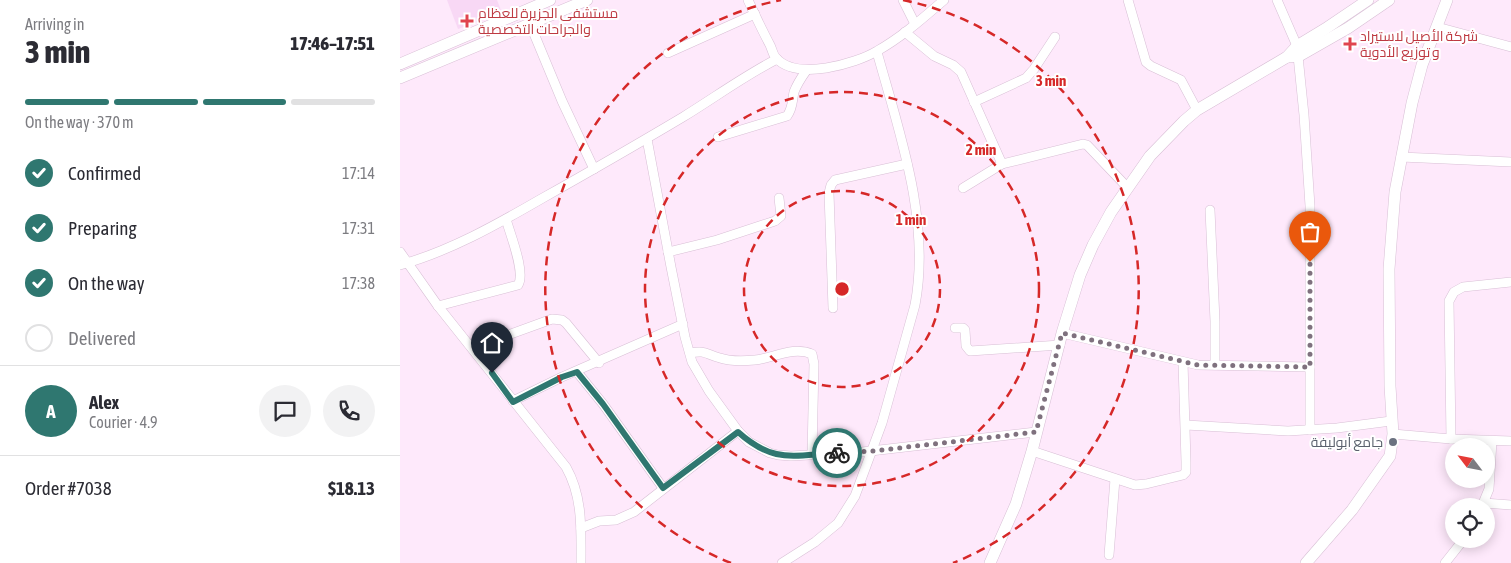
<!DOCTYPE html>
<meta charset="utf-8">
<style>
body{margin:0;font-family:"Asap Condensed",Cairo,sans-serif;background:#f2f2f3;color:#2b2b33;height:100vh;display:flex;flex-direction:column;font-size:19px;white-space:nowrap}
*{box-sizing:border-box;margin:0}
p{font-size:16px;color:#7c7c81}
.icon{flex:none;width:28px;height:28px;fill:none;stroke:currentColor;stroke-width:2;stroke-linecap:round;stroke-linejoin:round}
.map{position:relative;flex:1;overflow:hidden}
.panel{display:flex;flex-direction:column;background:#fff;width:400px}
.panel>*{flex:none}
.needle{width:32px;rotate:302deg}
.controls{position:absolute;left:1045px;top:438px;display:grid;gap:10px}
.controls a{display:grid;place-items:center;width:50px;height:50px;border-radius:50%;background:#fff;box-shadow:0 2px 12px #0003;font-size:25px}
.pin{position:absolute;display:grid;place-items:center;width:42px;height:42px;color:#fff;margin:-51px -21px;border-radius:50% 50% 50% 0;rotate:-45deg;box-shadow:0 0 5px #0007}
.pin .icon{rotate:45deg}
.courier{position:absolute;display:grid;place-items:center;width:50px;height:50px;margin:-25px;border:4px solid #2f7770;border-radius:50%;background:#fff;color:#222;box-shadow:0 1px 6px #0007}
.overview em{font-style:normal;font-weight:800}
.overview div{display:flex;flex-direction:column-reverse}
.overview{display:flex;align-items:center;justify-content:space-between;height:85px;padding:0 25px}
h1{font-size:32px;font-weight:800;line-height:38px}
.bar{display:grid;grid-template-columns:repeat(4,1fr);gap:8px 5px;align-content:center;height:60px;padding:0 25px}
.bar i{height:6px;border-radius:4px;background:#e1e1e2}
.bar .selected{background:#2f7770}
.bar p{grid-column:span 4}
.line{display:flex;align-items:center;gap:12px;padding:0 25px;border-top:1px solid #e1e1e2}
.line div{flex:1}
.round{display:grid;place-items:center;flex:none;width:52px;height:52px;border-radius:26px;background:#f2f2f3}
ol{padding:0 25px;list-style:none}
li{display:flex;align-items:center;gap:15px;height:55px}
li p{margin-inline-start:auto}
li .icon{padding:5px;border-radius:50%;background:#2f7770;color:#fff;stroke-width:4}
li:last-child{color:#7c7c81}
li i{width:28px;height:28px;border:2px solid #e1e1e2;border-radius:50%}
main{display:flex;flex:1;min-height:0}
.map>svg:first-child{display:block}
</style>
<main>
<section class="panel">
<div class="overview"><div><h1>3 min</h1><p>Arriving in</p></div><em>17:46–17:51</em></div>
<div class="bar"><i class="selected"></i><i class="selected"></i><i class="selected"></i><i></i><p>On the way · 370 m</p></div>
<ol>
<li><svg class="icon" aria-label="check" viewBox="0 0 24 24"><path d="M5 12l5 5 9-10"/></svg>Confirmed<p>17:14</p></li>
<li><svg class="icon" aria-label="check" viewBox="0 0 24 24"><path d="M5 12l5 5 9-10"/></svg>Preparing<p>17:31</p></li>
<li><svg class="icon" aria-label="check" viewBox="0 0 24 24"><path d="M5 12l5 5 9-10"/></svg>On the way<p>17:38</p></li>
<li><i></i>Delivered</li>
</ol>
<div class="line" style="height:90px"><b class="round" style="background:#2f7770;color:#fff">A</b><div><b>Alex</b><p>Courier · 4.9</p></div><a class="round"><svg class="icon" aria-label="chat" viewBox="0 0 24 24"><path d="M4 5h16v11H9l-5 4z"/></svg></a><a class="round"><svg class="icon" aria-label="phone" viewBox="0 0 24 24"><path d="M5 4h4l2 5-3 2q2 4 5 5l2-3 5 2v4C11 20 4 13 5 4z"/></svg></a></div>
<div class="line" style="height:65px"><div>Order #7038</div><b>$18.13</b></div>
</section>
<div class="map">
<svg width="1111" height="563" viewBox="0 0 1111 563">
<rect width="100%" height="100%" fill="#fee9fb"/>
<path fill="#f8d8f5" d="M47,0H97L102,13L58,29Z"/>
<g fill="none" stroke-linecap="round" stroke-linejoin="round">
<g stroke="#d8bfd5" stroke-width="10">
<g id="street">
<path d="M348,0C355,15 362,30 370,45C372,49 373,55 376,58C397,81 455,64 477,51C502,37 523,18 544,0"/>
<path d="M503,0L515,24"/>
<path d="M728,0L746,62L751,66L781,80L797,110"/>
<path d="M877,0L897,46L904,115L910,206V430"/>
<path d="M130,24L162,101L194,169"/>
<path d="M1037,27L1111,47"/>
<path d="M505,32L534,56L553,65L561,72L602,164L683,144L687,145L727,187"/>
<path d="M268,53L355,14"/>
<path d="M574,102L626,78L634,69L655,37"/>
<path d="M318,137L387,116C393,108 392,101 394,92C397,84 401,78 406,71"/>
<path d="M247,139L271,267L285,337L292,362L309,391L338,431L349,442L370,453L378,455L391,456L462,452L636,432"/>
<path d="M1001,157L1111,162"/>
<path d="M563,188L602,164"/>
<path d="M810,210L815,321V365"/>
<path d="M0,252L38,306L166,467C183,497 181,529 181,563"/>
<path d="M268,252L317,240L375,221L381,216L379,198"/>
<path d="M0,265C50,251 96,225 141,199C189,172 236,145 283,117C314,98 344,76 377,59"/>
<path d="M38,306L118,285C126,273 110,234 106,219"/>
<path d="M433,308L429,193L431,185L435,180L507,164"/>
<path d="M555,328H563L565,330L566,346L570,351L660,345"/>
<path d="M662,333L798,365L910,367"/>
<path d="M72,348L152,319L162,320L166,323L199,363"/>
<path d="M290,353C306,350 305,354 320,358C329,361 345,361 355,360C374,358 393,346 412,354L414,364L412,454"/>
<path d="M177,372L203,404L263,488"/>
<path d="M113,401L162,377L283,324"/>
<path d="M786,425L888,431L937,428L991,421"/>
<path d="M993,434L1051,439L1111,441"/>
<path d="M1051,439L1049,301L1054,292L1063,287L1111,282"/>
<path d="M632,451L735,485L746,484L783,475L786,472V462L783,362"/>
<path d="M1084,503L1111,505"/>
<path d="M1082,506L1089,489L1092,441"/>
<path d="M181,528L199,521L216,520L234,512L338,431"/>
<path d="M709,555L715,479"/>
<path d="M382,563L415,542L438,523L455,496L482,423L515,305C531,221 499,131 477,52"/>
<path d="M1045,563L1064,539"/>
</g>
</g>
<g stroke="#d8bfd5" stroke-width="12">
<g id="secondary">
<path d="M887,57L899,56L948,28L989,0"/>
<path d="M0,64L150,0"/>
<path d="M0,78L187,0"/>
<path d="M590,563L616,504L632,451L662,333L680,275L693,245L711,212L750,156L784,121L797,110L887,57L897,46L925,29L968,0"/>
<path d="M906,563L952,510L990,456L993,434L990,386L989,269L995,192L1012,103L1022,65L1047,0"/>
</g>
</g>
<use href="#street" stroke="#fff" stroke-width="9"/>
<use href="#secondary" stroke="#fff" stroke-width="11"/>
</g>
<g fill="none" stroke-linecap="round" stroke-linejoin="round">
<path stroke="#7f717e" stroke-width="5" stroke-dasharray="0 9" d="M437,453L473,451L636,432L662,333L798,365L910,367V262"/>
<path stroke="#2f7770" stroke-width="6" d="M92,373L113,402L162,377L177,372L203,404L263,488L338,432C374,464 392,455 437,453"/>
</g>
<g fill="none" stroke="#d62828" stroke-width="2.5" stroke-dasharray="9 6">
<circle cx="442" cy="289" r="98"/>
<circle cx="442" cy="289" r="197"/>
<path d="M331 563A295 295 0 0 1 381 0M503 0A295 295 0 0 1 553 563"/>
</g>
<g fill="#e0444e" stroke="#fff" stroke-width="2">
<path d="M64.5 13.5h5v5h5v5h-5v5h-5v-5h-5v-5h5z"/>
<path d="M947.5 36.5h5v5h5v5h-5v5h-5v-5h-5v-5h5z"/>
</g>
<circle fill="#6b7280" stroke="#fff" stroke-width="2" cx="993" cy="442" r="5"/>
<g text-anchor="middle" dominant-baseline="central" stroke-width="4" stroke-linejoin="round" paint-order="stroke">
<g font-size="14" fill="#be3a42" stroke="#fff" text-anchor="start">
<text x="78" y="13">مستشفى الجزيرة للعظام<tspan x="78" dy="16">والجراحات التخصصية</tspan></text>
<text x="960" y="36">شركة الأصيل لاستيراد<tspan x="960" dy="16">و توزيع الأدوية</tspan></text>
</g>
<g font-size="14" fill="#5b616d" stroke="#fff" text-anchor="end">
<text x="983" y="442">جامع أبوليفة</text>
</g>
</g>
<circle cx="442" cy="289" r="8" fill="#d62828" stroke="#fff" stroke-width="2.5"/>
<g font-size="15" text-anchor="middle" font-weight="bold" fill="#d62828" stroke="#fff" stroke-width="4" stroke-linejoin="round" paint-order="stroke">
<text x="651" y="86">3 min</text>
<text x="581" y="155">2 min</text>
<text x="511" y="225">1 min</text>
</g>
</svg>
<div class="controls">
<a><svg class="needle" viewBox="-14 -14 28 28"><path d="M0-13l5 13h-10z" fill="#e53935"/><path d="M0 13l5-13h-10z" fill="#7c7c81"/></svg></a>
<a><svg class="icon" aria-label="locate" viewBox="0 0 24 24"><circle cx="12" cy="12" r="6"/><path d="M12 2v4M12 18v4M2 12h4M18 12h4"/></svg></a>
</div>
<div class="pin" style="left:910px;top:262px;background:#ea580c"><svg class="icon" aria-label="bag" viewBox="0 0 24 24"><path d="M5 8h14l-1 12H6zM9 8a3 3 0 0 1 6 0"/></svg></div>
<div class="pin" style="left:92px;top:373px;background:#1f2937"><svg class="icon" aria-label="home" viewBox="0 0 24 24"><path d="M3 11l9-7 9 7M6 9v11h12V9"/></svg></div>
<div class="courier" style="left:437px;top:453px"><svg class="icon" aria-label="bike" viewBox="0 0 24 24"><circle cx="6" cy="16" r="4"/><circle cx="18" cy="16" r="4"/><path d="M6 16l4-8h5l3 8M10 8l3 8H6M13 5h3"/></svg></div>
</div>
</main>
